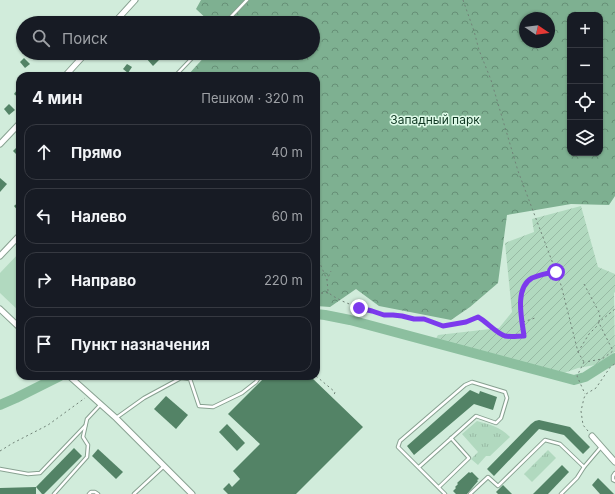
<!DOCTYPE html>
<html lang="ru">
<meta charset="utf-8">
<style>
:root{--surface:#171b24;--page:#242831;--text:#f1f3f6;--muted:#9ea1a6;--line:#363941}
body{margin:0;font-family:Inter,sans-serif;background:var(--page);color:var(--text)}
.controls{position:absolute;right:12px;top:12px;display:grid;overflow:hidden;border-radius:8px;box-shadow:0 1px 3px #0004}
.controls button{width:36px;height:36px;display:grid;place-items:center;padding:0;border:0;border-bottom:1px solid var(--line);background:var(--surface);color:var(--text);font:20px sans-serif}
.compass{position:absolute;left:519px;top:12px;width:36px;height:36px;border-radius:50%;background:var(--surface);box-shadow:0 1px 3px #0004;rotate:103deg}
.stop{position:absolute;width:12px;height:12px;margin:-9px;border:3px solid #7c3aed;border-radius:50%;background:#fff}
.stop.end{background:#7c3aed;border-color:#fff;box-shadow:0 1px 4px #0008}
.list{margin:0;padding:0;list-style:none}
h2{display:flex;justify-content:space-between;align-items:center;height:52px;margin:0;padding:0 16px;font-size:17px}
h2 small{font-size:13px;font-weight:400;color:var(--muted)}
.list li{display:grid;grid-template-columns:26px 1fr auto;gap:12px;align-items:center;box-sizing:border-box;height:56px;margin:0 8px 8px;padding:0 8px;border:1px solid var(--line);border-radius:12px}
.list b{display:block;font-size:15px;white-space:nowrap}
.list em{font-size:13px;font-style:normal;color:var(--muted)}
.icon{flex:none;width:22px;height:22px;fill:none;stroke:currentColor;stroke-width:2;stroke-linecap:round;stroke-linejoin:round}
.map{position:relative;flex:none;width:615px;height:494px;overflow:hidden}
.search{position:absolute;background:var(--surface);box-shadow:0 1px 3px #0004;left:16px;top:16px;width:304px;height:44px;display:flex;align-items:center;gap:10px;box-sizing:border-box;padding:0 14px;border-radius:22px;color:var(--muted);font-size:15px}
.panel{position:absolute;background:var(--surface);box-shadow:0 1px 3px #0004;left:16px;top:72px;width:304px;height:308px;border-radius:12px}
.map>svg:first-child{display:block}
.grass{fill:#b1d9bf}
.forest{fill:url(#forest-crowns);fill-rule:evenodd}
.park{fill:url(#park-tufts)}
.garden{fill:url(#garden-furrows)}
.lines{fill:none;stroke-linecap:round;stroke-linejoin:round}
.river{stroke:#8cbf9f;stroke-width:10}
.building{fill:#538366}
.lane-casing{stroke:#88a191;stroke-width:4.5}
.street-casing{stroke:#88a191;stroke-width:7}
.path{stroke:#718378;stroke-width:1;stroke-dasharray:2 3;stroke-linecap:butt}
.lane{stroke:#fff;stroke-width:2.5}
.street{stroke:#fff;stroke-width:5}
.route{stroke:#7c3aed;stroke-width:5}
.labels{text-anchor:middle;stroke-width:3;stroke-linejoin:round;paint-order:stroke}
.park-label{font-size:12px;fill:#0f3722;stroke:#defae8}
</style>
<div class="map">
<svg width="615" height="494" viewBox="0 0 615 494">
<defs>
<pattern id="forest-crowns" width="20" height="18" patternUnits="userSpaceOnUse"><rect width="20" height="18" fill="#7eb091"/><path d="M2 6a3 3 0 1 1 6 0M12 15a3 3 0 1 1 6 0" fill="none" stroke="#668f76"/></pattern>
<pattern id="park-tufts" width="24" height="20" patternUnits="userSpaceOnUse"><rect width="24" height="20" fill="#b1d9bf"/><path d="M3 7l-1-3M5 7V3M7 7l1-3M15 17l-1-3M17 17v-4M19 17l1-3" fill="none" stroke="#98baa4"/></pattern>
<pattern id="garden-furrows" width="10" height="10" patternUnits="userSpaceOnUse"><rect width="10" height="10" fill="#b1d9bf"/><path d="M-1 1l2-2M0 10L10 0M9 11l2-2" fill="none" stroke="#98baa4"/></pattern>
</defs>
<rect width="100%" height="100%" fill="#d1ecdb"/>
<path class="grass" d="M20,252V312L0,293V273Z"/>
<path class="forest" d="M201,0H615V196L609,205L571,204L507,215L498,283L470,307L451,320L379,306L356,289L330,307L316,306V76H187L208,53H313V23H211L196,9ZM570,15H600V153H570ZM525,18H549V42H525Z"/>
<g class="park">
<path d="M477,421C491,425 499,426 510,437L490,456H486L478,465L471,459L478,452L462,434Z"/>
<path d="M548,450L556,458L532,482L524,474Z"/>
</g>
<path class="garden" d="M581,206L598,267L615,274V292L614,293L615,352L595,365L578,368L561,374L435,340L438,335L499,328L512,312L505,243L534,232L532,219Z"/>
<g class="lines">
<g class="river">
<path d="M316,314L325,315L350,320L574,380L585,377L615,358"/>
<path d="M0,405L16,398L60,376"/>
</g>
</g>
<g class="building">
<path d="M59,53H74L66,60Z"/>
<path d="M151,53L159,60L153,66L146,58Z"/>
<path d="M24,58L30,64L25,68L20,62Z"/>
<path d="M127,64L132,67L128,73L123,69Z"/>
<path d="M20,86V99L14,94Z"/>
<path d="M9,104L15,110L9,115L4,109Z"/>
<path d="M20,144V158L13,151Z"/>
<path d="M0,178L7,184L0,192Z"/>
<path d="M20,201V213L14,206Z"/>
<path d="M266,376H310L363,427L296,494H228L223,489L229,483L232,487L240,479L233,471L260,444L228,414Z"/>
<path d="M470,390L479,394L480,391L497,397L493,410L474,404L414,455L407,446Z"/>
<path d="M166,396L188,415L176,429L154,409Z"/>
<path d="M539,420L570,427L590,447L583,454L564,435L539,429L494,476L487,469L531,424L535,421Z"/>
<path d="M227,424L245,443L237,451L219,432Z"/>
<path d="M74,448L82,456L44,494H42L36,487Z"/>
<path d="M98,449L123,472L116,479L92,456Z"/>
<path d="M562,465L569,472L548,494H533Z"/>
<path d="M469,472L470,473L472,472L479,479L477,480L478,481L467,494H456L453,491L456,488L455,487L458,484L457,483Z"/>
<path d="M598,478L614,494H600L592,485Z"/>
<path d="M503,485L512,494H498L496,492Z"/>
<path d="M36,487V494H0V488Z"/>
</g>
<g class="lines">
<defs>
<g id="lane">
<path d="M225,23L247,0"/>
<path d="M175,76L197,53"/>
<path d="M116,418L144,398L181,378L190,379L199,406L213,407L242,393L256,382L260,376"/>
<path d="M419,467L476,416L496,423L501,418L507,398L505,392L472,382L465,385L400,441L398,447L445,494"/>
<path d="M0,469L28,474L40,473L85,426"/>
<path d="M615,473L613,476V480L615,481"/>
<path d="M439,487L469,458L451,438"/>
<path d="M54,494L87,457L88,445L83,437L87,419L101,404"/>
<path d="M89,494L91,492H95L98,494"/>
<path d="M134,494L163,467"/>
<path d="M470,494L488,477L498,486L545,440L560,444L584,467L601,447"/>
<path d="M561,494L577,478L584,467"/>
</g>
<g id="street">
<path d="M114,23L135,0"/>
<path d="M65,76L86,53"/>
<path d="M0,144L20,123"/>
<path d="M0,256L20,235"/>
<path d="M0,309L20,328"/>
<path d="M69,376L116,418L192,494"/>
<path d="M592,436L615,462"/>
</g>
</defs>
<use href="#lane" class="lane-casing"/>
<use href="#street" class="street-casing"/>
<g class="path">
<path d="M463,0L474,31L479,50L491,80L518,171L561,285L578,352L584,362"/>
<path d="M316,221L319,233L318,247L319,261L327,280"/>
<path d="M584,284L600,314L599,322L600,325L613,351L602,359L585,362"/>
<path d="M328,291L327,280L331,271"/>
<path d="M316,293H325L329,292L331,295L342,301L359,308L372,311L384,315H393L402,316L414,319H424L443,326L466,321L477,317C487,322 495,333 505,336C511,337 518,336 524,336C522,320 515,290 531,279C537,274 548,274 555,272"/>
<path d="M523,322L535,318"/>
<path d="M578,352L589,334L597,326L599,322L615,309"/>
<path d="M584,362L577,376L585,394"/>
<path d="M316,376L335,392L334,395"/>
<path d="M588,431L583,425L581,411L584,398L586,394L596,388L611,366L615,364"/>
<path d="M0,451L13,443L48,425L85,398"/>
</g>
<use href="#lane" class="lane"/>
<use href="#street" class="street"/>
</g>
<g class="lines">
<path class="route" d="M359,308L372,311L384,315H393L402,316L414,319H424L443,326L466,322L478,317C487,322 496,333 505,336C511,337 518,336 524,336C522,320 514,288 532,278C539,275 548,273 556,272"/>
</g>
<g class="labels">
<g class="park-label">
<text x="435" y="124">Западный парк</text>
</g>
</g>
</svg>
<div class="controls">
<button>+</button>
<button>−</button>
<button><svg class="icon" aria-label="locate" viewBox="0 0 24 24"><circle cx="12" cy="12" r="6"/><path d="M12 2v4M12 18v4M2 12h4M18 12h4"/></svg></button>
<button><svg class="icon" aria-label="layers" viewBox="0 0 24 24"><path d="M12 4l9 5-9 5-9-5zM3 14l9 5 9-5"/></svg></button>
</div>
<svg class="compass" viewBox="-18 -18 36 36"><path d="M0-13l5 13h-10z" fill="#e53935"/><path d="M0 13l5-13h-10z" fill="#9ea1a6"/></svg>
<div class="stop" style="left:556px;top:272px"></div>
<div class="stop end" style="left:359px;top:308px"></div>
<div class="search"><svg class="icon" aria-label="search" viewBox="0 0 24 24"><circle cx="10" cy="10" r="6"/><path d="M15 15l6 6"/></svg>Поиск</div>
<section class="panel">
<h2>4 мин<small>Пешком · 320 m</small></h2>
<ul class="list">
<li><svg class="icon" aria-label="ahead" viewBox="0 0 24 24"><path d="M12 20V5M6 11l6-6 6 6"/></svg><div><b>Прямо</b></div><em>40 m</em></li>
<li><svg class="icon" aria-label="left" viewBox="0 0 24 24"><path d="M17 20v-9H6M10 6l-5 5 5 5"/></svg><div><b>Налево</b></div><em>60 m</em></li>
<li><svg class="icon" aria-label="right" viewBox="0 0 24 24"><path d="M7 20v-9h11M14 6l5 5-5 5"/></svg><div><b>Направо</b></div><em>220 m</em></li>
<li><svg class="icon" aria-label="arrive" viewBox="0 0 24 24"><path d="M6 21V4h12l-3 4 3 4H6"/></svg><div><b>Пункт назначения</b></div></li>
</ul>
</section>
</div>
